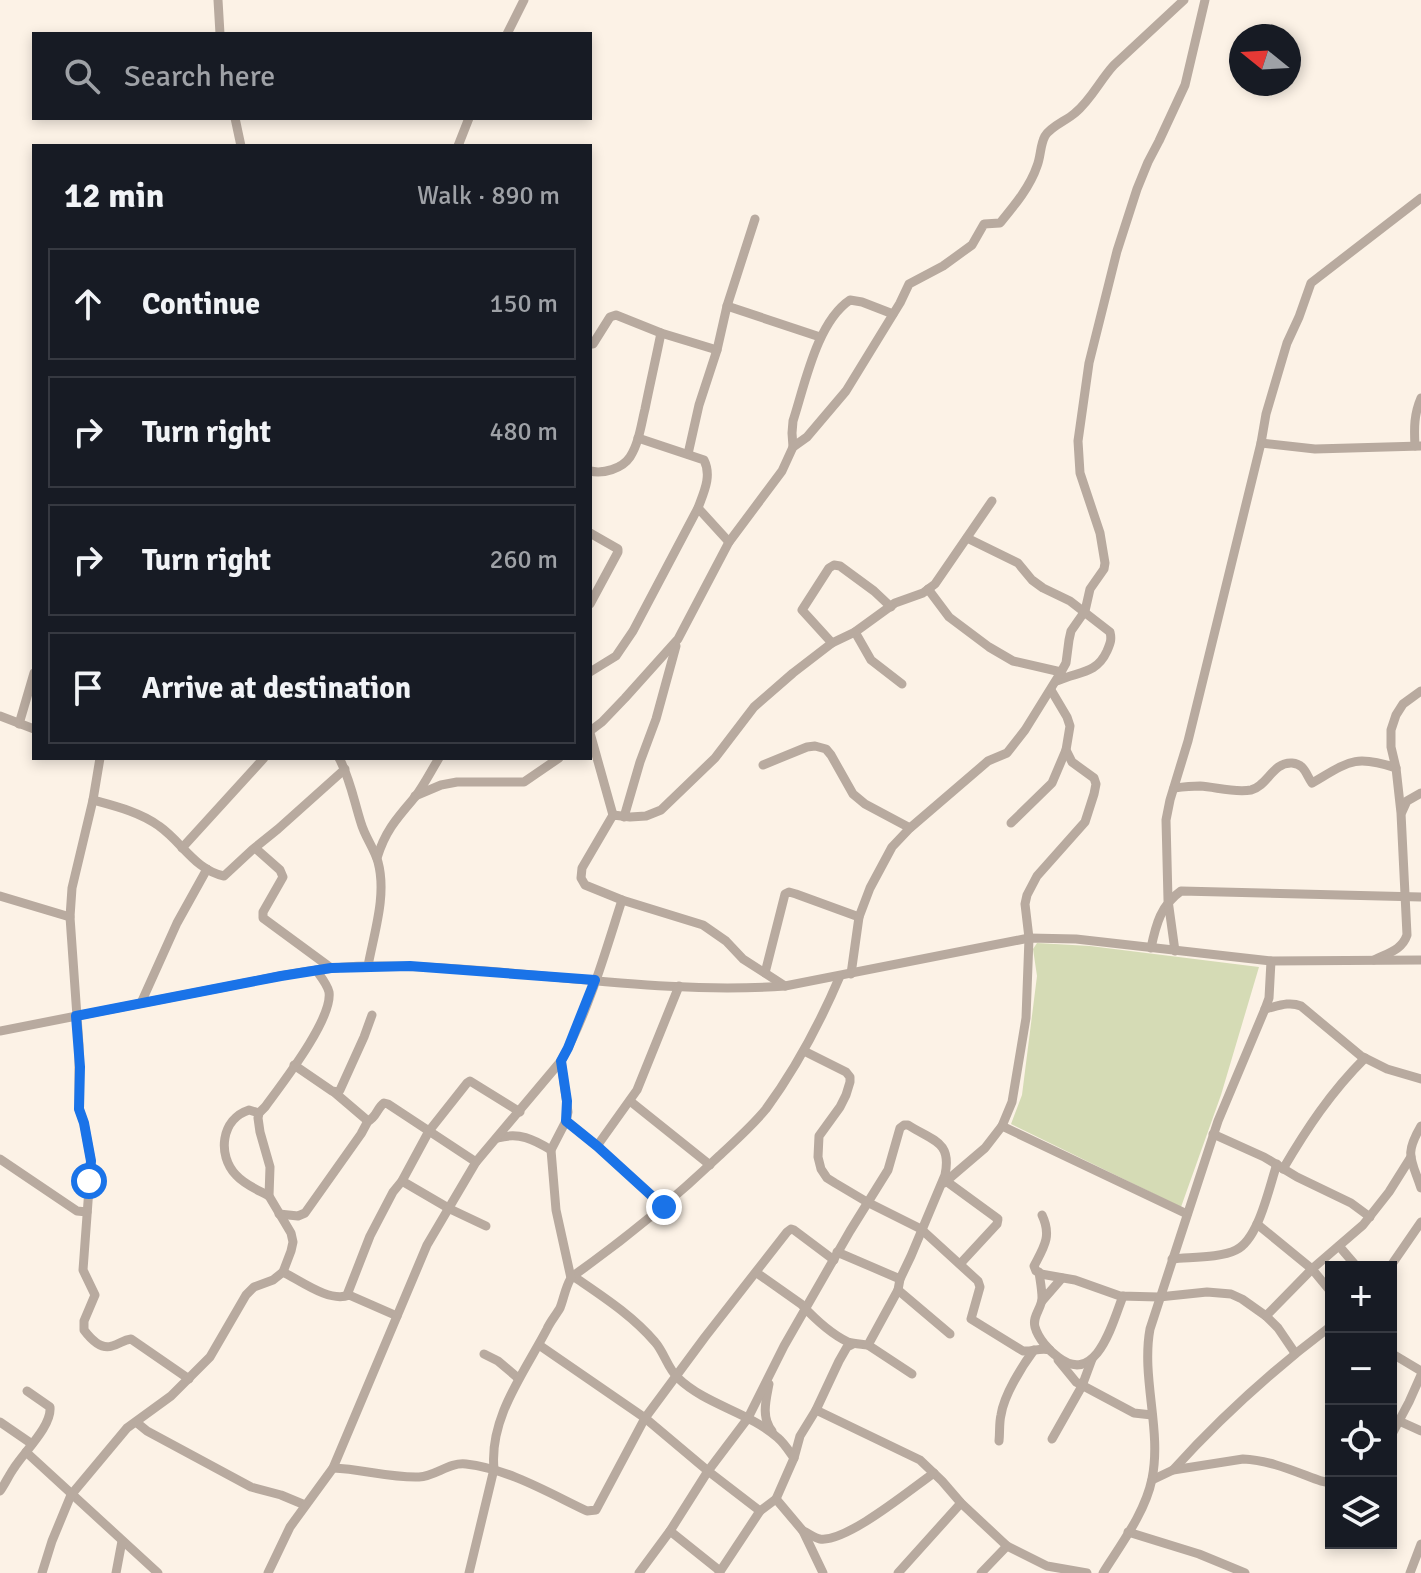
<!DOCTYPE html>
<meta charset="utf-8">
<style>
:root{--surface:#171b24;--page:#20242c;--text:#f1f3f6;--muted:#9ea1a6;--line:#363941}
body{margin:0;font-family:Signika,sans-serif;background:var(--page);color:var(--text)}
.controls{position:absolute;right:24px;bottom:24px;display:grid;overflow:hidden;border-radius:0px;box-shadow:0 4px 12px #0003}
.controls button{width:72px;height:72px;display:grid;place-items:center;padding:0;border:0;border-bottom:2px solid var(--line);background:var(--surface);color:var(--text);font:40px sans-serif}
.compass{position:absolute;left:1229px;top:24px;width:72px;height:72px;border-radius:50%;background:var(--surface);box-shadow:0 4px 12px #0003;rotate:288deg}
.stop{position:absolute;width:24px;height:24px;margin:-18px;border:6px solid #1a73e8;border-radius:50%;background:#fff}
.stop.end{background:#1a73e8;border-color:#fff;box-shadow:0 2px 8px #0008}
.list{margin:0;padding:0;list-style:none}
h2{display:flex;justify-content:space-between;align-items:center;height:104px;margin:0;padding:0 32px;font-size:34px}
h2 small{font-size:26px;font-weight:400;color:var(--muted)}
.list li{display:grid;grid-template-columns:52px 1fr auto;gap:24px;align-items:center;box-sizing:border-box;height:112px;margin:0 16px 16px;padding:0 16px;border:2px solid var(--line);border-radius:0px}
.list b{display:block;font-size:30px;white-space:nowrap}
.list em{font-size:26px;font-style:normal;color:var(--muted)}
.icon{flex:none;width:44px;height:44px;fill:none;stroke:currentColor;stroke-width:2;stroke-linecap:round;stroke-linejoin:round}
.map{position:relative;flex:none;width:1421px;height:1573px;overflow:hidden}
.search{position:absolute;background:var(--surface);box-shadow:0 4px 12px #0003;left:32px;top:32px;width:560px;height:88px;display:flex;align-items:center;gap:20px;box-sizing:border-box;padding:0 28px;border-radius:0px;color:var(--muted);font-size:30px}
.panel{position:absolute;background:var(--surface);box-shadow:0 4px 12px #0003;left:32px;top:144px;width:560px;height:616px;border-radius:0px}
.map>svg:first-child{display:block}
.green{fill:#d5dbb5}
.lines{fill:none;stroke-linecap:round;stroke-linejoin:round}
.minor{stroke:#b8aa9f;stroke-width:9}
.route{stroke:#1a73e8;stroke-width:10}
</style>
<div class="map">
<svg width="1421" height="1573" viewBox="0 0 1421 1573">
<rect width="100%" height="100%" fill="#fcf2e6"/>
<path class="green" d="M1037,943L1090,946L1259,967L1221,1095L1181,1207L1011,1124L1022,1095L1037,976L1033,949Z"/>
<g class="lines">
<g class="minor">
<path d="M218,0L220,34"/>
<path d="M507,34L524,0"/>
<path d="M235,118L241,146"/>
<path d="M458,146L469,118"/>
<path d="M727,306L820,337"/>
<path d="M590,344H593L610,317L616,315L661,333L717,350"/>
<path d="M1261,443L1315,449L1421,446"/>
<path d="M1415,446C1414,428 1414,414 1421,398"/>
<path d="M793,447L792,433L793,421C805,384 817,322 850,300L862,302L893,314"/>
<path d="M688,454L699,405L717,350L727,306L755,219"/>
<path d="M590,471C603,474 622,469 630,457C639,443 641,425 645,409C650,384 656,358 661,333"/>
<path d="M698,508L729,542"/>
<path d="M590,533L618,549V552L590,604"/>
<path d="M967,538L1018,563L1032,580L1043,588L1070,601L1110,632C1112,640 1110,644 1107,651C1096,675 1078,671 1057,681"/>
<path d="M928,589L949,617L989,647L1013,661L1061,672"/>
<path d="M855,632L871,660L902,684"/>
<path d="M832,643L802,610L829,568L834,565L840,566L874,591L891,607"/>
<path d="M590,672L616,656L633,631L698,508C704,492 712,476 704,460L638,438"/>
<path d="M0,716L34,729"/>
<path d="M19,724L34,673"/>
<path d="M590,731L602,722L625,698L678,639L729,542L782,471L793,447L807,437L846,391L900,303L909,284L943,266L972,245L984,224L1000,223C1014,206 1030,187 1037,166C1041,156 1040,145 1045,136C1051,126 1066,121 1075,113C1091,100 1100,80 1114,65L1184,0"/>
<path d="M590,733L613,815"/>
<path d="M100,758L93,800L72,888L70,917L79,1045V1109L84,1123L91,1161L83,1270L95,1295L84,1321V1330C90,1338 101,1350 112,1346C120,1344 123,1340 131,1339L189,1379"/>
<path d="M339,758C350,778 354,801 361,823C365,837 374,848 378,862C387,895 374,933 368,966"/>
<path d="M763,765L807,747L815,746L826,749L831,755L853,794L865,804L910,828"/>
<path d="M1174,788C1182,787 1191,786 1200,786C1216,787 1234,793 1251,790C1268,786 1272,762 1292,763C1305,764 1306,775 1312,783C1348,762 1354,754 1396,768"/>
<path d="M415,796L441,785L457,782H524L559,758"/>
<path d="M93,800C115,806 140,812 159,826C182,842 195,870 224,876L252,850L278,829L345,769"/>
<path d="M1402,812L1407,801L1421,793"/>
<path d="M624,817L640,762L656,719L676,646"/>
<path d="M1011,823L1052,783L1066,750"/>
<path d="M182,848L264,758"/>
<path d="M255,848L280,870L283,877L263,912V918L331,968"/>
<path d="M377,858C385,831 397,818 415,797C424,785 431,771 439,758"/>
<path d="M0,896L70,917"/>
<path d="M622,900L703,925L726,941L743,959L785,986"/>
<path d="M1151,948C1156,924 1161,905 1181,891L1421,897"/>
<path d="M1175,951L1168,900L1166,820L1170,800L1188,741L1261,443L1266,414L1287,343L1299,317L1311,283L1421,198"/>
<path d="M1374,960C1388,953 1402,950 1407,935L1401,813L1396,768L1391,747V730L1396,715L1403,704L1421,691"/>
<path d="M765,973L785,894L789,892L796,894L859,917"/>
<path d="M851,974L859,917L870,888L892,847L910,828L988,761L1007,753L1025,730L1061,672L1066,663L1069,640L1071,631L1085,611L1090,589L1104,569L1105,563L1100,533L1080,473L1078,441L1089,363L1117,251L1137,189L1148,162L1159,141L1185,85L1205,0"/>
<path d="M141,1003L177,923L207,869"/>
<path d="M1265,1009C1278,1006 1289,1001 1301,1006L1361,1056L1387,1069L1421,1079"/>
<path d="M0,1031C70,1017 140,1004 209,990C263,980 317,966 372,966C510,965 647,996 785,986L1029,938L1076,939L1271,961L1421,960"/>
<path d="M804,1051L846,1072L850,1077V1082L846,1095L840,1107L819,1136L818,1157L821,1169L827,1178L835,1183L867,1202L921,1229L978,1281L980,1287L971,1319L1023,1351C1032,1352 1041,1347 1050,1350"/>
<path d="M294,1065L332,1091L338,1092L340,1090L364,1037L372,1015"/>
<path d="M334,1092L368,1121C376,1118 377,1108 384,1103L388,1104L476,1162"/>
<path d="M630,1101L710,1165"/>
<path d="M259,1113L249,1110C221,1119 217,1155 236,1175C245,1185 258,1190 269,1196"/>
<path d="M566,1121L597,1146L664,1207"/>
<path d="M1002,1126L1187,1214"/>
<path d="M1421,1126C1404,1155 1411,1158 1421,1188"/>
<path d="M1213,1134L1264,1157L1297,1177L1351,1203L1370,1217"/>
<path d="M498,1138C519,1132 533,1139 551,1150"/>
<path d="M597,1146L637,1090L679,986"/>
<path d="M0,1159L77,1211L87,1212"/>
<path d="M1283,1169C1307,1128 1331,1092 1365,1058"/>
<path d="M402,1181L450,1209L486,1226"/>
<path d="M946,1181L998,1219L997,1224L960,1264"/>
<path d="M944,1183L985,1148L1002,1126L1012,1102L1026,1018L1029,938L1025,904L1027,895L1037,876L1085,822L1094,794L1096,784L1094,778L1072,762L1066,750L1070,726L1067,717L1051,690"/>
<path d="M279,1214L298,1216L305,1213L361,1134L368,1121"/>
<path d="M1042,1215C1052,1236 1044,1247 1034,1266L1036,1271L1041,1274L1075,1280L1120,1296L1159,1297L1207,1292L1231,1294L1242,1299L1266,1316"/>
<path d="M1257,1224L1312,1269L1331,1292"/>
<path d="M1339,1246L1357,1267"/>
<path d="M837,1252L900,1279"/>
<path d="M1172,1259C1191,1257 1220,1258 1236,1250C1259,1239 1269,1187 1277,1164"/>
<path d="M1390,1267L1421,1222"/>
<path d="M283,1272C301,1281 330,1303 349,1295L397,1316"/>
<path d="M1039,1272C1040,1280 1042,1289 1042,1298C1042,1308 1032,1316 1035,1327C1038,1338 1049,1351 1058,1357C1097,1387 1113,1321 1123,1296"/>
<path d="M573,1276C625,1239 673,1200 719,1156C735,1141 752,1126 766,1109C796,1068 820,1023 840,976"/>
<path d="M571,1278L573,1276C602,1296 632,1315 655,1342C664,1352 668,1369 678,1378C706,1405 749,1412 778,1438C784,1443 789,1451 794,1458"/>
<path d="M898,1290L950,1334"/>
<path d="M347,1295L370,1236L393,1192L402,1181L429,1131L467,1083L470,1081L520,1112"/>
<path d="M1042,1301L1062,1278"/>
<path d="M539,1345L645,1418L708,1471L760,1511"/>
<path d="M868,1345L912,1374"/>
<path d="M1295,1353L1278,1328L1266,1316L1312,1269L1363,1225L1389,1192L1411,1157"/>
<path d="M1391,1353L1421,1371"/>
<path d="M484,1354L498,1361L518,1378"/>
<path d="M1058,1360L1076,1382L1134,1413L1152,1415"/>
<path d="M769,1384C766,1400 761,1417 772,1431"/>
<path d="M816,1410L920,1460L942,1481L961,1503L1007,1546L1047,1566L1087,1573"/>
<path d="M1399,1421L1421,1431"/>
<path d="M0,1422L32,1444"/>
<path d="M136,1422L147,1431L251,1487L281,1495L305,1505"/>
<path d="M1391,1436L1409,1402L1421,1375"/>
<path d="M1052,1439L1082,1386L1092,1359"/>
<path d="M999,1441C1000,1432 999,1423 1001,1415C1004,1395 1022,1366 1034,1350"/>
<path d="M26,1452L158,1573"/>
<path d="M333,1468C362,1469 390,1478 419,1477C436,1476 449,1462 466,1464C509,1469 549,1493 587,1511L596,1510L645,1418L705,1337L787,1232L791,1229L794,1230L834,1260"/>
<path d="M1173,1470C1221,1417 1274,1369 1331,1326"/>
<path d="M1152,1480L1173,1470L1243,1459C1270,1460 1296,1472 1321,1481L1326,1482L1331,1478"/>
<path d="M0,1491C5,1484 9,1475 14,1468C24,1452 52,1426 50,1407L27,1391"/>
<path d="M776,1499L803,1531L823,1573"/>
<path d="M670,1531L720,1571"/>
<path d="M803,1531C808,1533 815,1538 820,1539C846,1543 911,1489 934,1473"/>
<path d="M1128,1532L1199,1554L1245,1573"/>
<path d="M42,1573L52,1541L71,1495L127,1428L171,1396L210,1357L246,1295L254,1287L273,1280L283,1272L291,1251L293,1242L291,1233L269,1196L270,1167L260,1132L258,1118L259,1113L265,1107C281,1085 333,1019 329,992C327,984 321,977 316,970"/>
<path d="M116,1573L122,1541"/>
<path d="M268,1573L290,1527L333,1468L427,1245L476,1162L561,1061C588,1013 605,953 622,900L585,885L581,878L582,868L613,815L630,817L646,816L661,810L715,758L754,707L793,673L832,643L855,632L895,603L923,593L935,584L992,501"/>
<path d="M469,1573L494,1469C489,1418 524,1373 547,1329C550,1322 556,1315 560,1308C564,1298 565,1288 571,1278L556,1210L551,1150L566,1121L568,1112L561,1061"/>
<path d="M639,1573L670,1531L708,1471L748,1418L784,1346L850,1231L888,1170L900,1128L904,1125H908C933,1141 952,1141 945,1175L911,1256L900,1279L898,1290L868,1345C861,1344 854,1344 848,1342C831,1334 814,1318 801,1304L757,1273"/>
<path d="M719,1573L760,1511L776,1499L794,1458L800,1436L816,1410L839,1361L847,1347L853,1344"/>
<path d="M898,1573L961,1503"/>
<path d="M981,1573L1007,1546"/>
<path d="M1103,1573C1121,1544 1145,1513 1152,1479C1162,1430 1141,1378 1150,1329L1218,1121L1265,1009L1269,998L1271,961"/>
<path d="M1410,1573L1421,1544"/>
</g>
</g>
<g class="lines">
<path class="route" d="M89,1181L91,1161L84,1123L79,1109L80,1067L76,1016L281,976L331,968L410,966L595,980L568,1048L561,1061L567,1101L566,1121L597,1146L664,1207"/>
</g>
</svg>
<div class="controls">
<button>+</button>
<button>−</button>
<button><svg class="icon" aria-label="locate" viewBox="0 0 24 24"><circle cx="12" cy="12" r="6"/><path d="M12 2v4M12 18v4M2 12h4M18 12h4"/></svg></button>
<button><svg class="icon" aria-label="layers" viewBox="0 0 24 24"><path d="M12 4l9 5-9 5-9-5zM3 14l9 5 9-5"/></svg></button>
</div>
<svg class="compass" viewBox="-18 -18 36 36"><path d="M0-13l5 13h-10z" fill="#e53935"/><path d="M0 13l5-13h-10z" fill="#9ea1a6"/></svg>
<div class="stop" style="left:89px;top:1181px"></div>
<div class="stop end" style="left:664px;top:1207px"></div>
<div class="search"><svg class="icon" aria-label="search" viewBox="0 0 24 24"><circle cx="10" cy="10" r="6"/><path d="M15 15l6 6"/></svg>Search here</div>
<section class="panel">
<h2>12 min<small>Walk · 890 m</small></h2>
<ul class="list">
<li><svg class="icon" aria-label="ahead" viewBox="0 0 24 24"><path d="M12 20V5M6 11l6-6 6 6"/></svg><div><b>Continue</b></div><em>150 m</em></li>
<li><svg class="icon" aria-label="right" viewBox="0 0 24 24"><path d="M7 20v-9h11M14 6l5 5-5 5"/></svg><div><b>Turn right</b></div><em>480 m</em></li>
<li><svg class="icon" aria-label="right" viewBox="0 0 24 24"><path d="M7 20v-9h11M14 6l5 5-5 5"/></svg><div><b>Turn right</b></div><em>260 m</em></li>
<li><svg class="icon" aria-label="arrive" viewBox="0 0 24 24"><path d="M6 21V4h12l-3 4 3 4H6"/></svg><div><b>Arrive at destination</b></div></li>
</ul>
</section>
</div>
